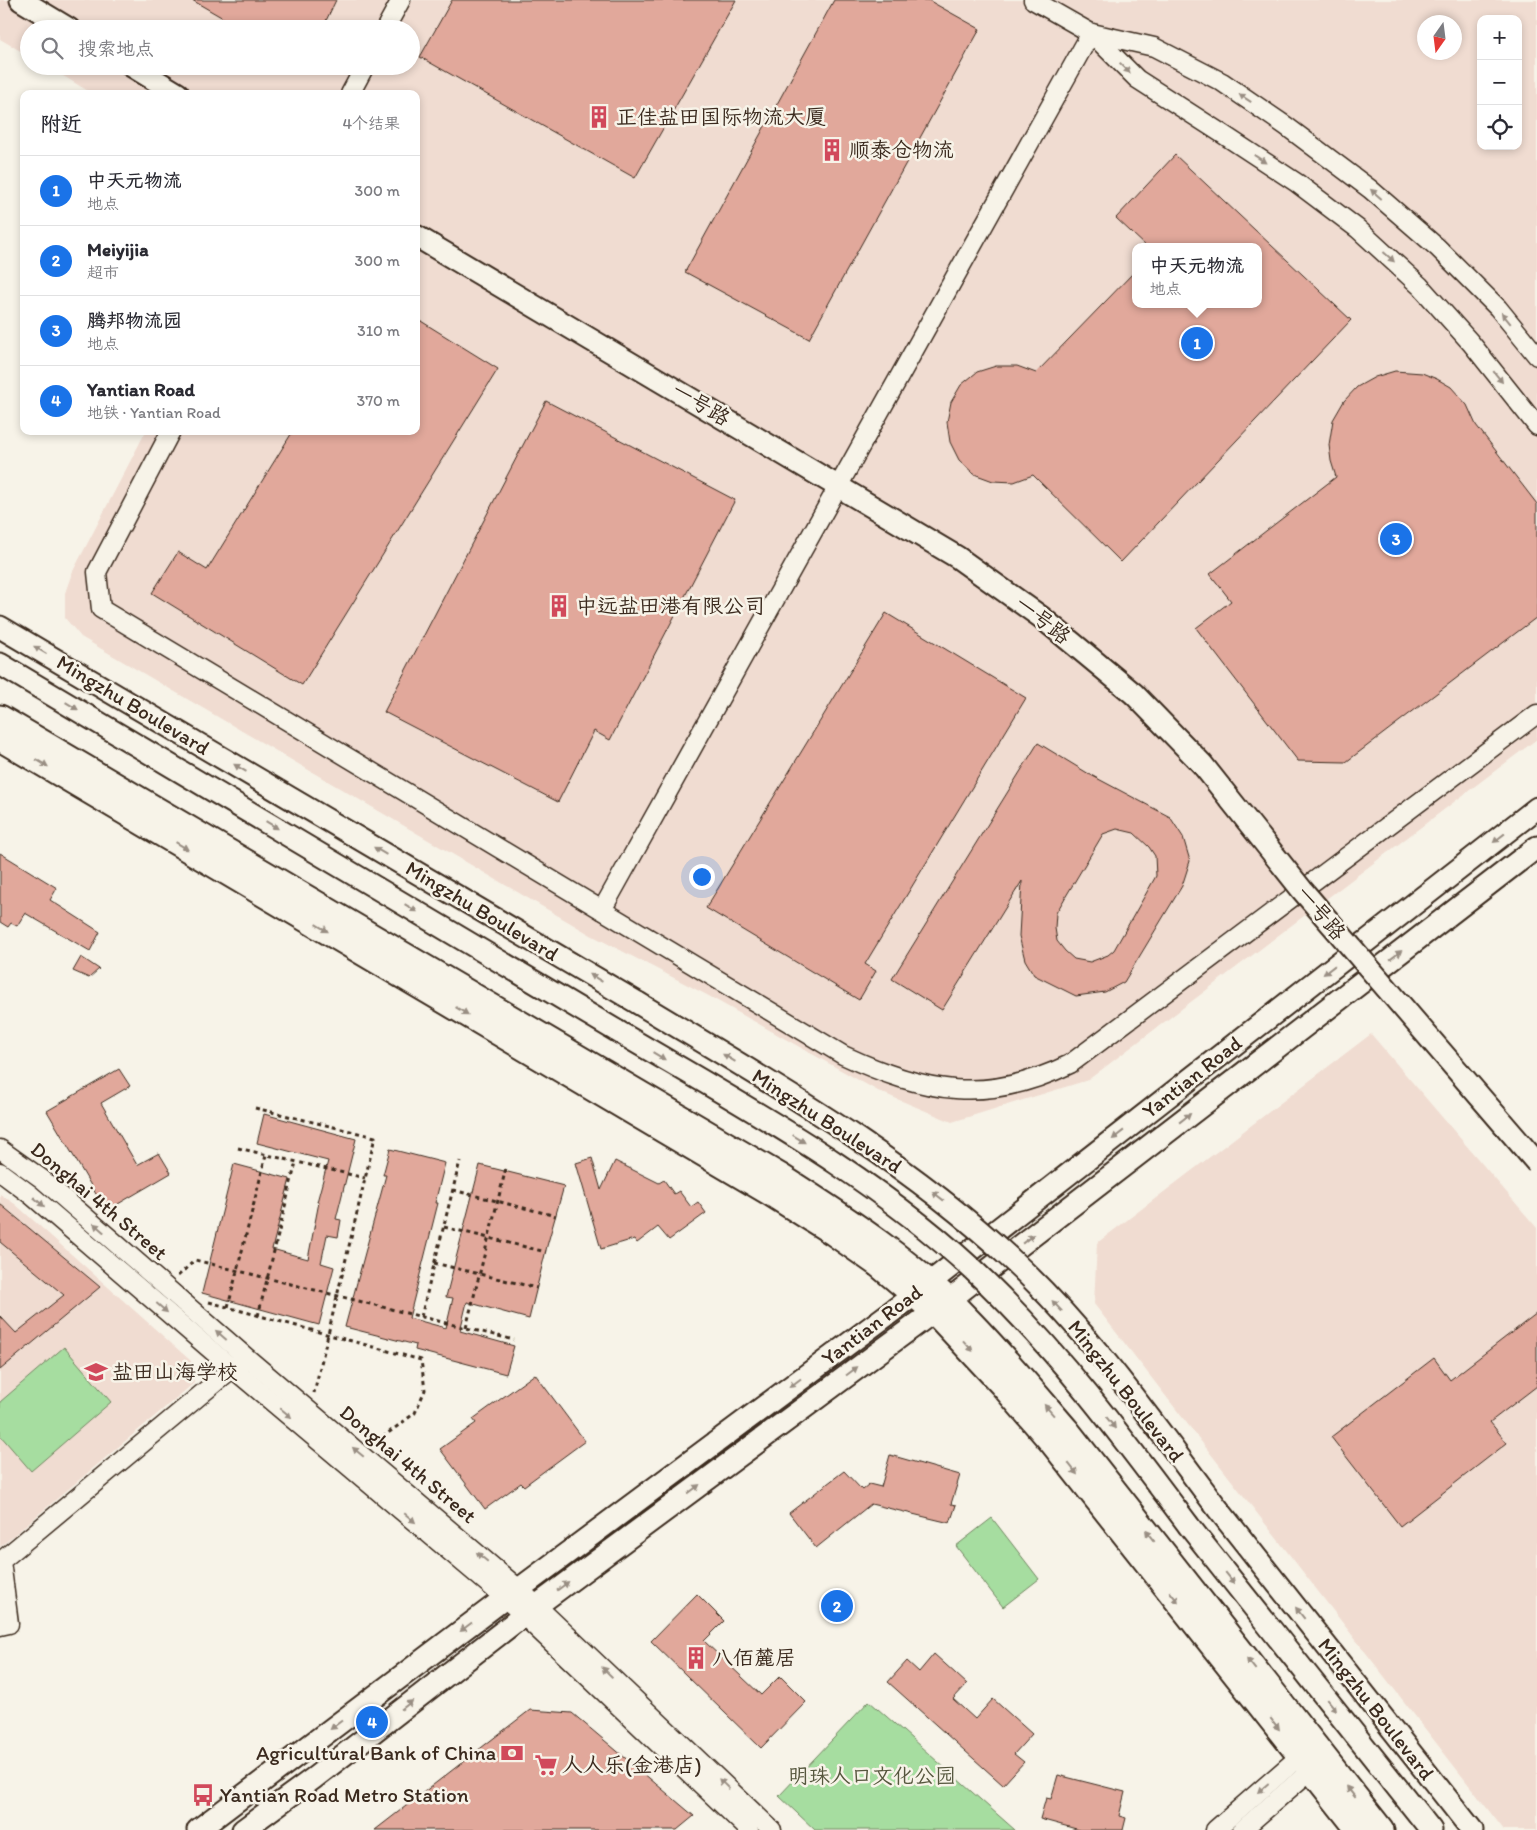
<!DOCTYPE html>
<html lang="zh">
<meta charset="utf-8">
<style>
:root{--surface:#fff;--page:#f2f2f3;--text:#2b2b33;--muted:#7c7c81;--line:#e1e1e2;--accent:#1a73e8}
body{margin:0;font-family:Itim,"LXGW WenKai TC",sans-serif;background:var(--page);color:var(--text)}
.controls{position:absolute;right:15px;top:15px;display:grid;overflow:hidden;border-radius:10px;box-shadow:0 2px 8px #0003}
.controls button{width:45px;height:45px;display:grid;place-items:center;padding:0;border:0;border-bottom:1px solid var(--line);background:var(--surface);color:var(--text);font:25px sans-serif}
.compass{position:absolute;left:1417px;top:15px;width:45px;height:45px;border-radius:50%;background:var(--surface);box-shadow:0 2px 8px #0003;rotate:194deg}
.you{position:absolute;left:701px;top:876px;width:18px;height:18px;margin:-12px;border:4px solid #fff;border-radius:50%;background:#1a73e8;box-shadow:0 0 0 8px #1a73e833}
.badge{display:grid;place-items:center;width:32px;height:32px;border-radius:50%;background:var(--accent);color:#fff;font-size:16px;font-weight:700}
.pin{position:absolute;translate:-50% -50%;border:2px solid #fff;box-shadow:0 1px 5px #0006}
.popup{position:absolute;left:1132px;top:243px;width:130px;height:65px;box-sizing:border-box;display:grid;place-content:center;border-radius:10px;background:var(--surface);filter:drop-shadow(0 1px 4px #0005);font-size:16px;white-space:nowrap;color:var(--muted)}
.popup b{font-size:19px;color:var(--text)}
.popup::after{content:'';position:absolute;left:50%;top:100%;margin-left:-10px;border:10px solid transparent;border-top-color:var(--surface)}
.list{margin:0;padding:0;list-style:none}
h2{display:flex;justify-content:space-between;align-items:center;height:65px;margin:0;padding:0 20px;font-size:21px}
h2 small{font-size:16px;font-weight:400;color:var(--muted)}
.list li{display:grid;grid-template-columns:32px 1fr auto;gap:15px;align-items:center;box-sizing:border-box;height:70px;padding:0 20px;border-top:1px solid var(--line)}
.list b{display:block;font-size:19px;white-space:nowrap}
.list p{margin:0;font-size:16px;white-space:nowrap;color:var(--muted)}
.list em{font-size:16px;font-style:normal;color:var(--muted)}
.icon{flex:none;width:28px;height:28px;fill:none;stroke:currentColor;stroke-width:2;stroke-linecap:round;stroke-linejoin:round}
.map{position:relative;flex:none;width:1537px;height:1830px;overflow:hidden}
.search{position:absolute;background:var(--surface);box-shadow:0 2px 8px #0003;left:20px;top:20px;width:400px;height:55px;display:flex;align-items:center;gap:12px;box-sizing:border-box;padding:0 18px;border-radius:28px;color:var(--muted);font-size:19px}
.panel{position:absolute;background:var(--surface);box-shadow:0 2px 8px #0003;left:20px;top:90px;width:400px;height:345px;border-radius:10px}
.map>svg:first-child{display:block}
.built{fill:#f0dcd1;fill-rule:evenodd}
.green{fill:#a6dda0;stroke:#70845f}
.building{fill:#e1a89b;stroke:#3b2a1e;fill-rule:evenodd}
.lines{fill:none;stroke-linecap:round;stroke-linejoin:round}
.minor-casing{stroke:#3b2a1e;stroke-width:21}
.tertiary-casing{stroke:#3b2a1e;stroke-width:25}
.secondary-casing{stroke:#3b2a1e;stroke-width:29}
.path{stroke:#3b2a1e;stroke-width:3;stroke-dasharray:4 4;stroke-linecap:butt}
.minor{stroke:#f7f3e8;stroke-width:18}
.tertiary{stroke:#f7f3e8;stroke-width:21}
.secondary{stroke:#f7f3e8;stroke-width:25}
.tertiary-bridge-casing{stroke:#3b2a1e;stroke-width:25;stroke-linecap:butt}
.tertiary-bridge{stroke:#f7f3e8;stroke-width:21}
.oneway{fill:#998e83}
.labels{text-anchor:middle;stroke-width:5;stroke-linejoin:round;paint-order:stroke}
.poi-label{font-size:21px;fill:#3b2a1e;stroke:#f7f3e8;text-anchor:start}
.street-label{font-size:21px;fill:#3b2a1e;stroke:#f7f3e8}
.park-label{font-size:21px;fill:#56573e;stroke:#f7f3e8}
</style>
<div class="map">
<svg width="1537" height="1830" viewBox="0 0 1537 1830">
<rect width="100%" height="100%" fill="#f7f3e8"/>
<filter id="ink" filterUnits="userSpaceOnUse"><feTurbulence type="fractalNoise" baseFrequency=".02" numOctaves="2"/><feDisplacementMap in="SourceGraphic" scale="10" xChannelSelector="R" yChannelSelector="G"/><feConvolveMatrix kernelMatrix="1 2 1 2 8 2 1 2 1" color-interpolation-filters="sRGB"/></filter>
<g filter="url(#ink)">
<g class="built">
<path d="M0,0H1537V739L1088,1080L952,1122L878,1091L707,995L591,935L81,637L65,618V593L72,573L146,431H416V94H93L47,66H411V29H29V56L0,39ZM1481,19H1518V146H1481ZM1424,22H1454V52H1424ZM1136,247H1258V304H1136Z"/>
<path d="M1371,1034L1537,1228V1830H1504L1094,1304L1097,1243Z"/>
<path d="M0,1194L15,1204L191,1361L194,1383L0,1547Z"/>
</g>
<g class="green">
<path d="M64,1347L111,1402L31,1471L0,1435V1402Z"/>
<path d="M992,1518L1039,1579L1003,1607L956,1546Z"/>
<path d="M869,1701L1015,1830H815L779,1796Z"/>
</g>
<g class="building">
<path d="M192,0H336L322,29H242Z"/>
<path d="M452,0H736L635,178L420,57Z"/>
<path d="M834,0H928L980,29L809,339L685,272Z"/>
<path d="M1175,155L1351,320L1121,562L1033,475L1014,482L993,481L974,474L959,460L950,442L947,422L951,402L961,385L977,372L996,366H1017L1036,373L1136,270V304H1258V247H1147L1116,218Z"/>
<path d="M416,318L498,369L302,685L152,593L178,552L207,570L293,431H416Z"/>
<path d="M1395,371L1422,373L1437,379L1451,387L1467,405L1476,425L1537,504V617L1346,762L1298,761L1196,628L1231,601L1210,574L1336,477L1331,461L1329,445L1333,420L1344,401L1357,387L1375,377Z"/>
<path d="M546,401L735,500L610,740L594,731L558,802L384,712Z"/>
<path d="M886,613L1026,698L865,964L876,971L859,1000L706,908Z"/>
<path d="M1038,743L1089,774L1170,817L1183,837L1190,861L1182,886L1124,982L1105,992L1076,996L1034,975L1025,960L1019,936L1022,881L942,1010L892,979ZM1117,829L1134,833L1149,847L1155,856L1156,876L1114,950L1108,955L1090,962L1074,959L1065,951L1057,941L1055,928L1056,913L1103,834Z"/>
<path d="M0,853L57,888L50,900L100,932L90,951L25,913L17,926L11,923L8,927L0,922Z"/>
<path d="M81,957L99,969L89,978L73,971Z"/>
<path d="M119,1069L130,1086L101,1103L137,1165L159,1153L171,1173L106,1211L47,1111Z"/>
<path d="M264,1114L356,1139L336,1219L341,1220L338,1237L327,1235L321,1263L334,1267L319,1325L202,1293L234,1164L290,1179L272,1249L308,1259L319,1202H317L328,1161L257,1143Z"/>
<path d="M390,1149L445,1163L435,1203H438L409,1318L446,1328L453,1298L446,1297L480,1165L564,1186L547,1246L529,1319L467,1302L460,1331L514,1346L506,1374L415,1350L416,1345L345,1327L386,1175H383Z"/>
<path d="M592,1158L601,1190L615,1161L659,1183L664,1180L674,1194L679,1191L691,1207L698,1202L706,1213L669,1240L658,1227L637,1243L634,1239L601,1249L576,1163Z"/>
<path d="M0,1204L100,1287L0,1370V1316L16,1333L64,1295L0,1242Z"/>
<path d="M1537,1313V1386L1490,1422L1507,1443L1400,1526L1331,1437L1434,1358L1450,1380Z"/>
<path d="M535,1374L585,1441L524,1486L521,1483L485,1509L440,1449L476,1423L473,1419Z"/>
<path d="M890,1455L960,1475L951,1504L956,1505L950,1523L871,1504L816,1548L789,1513L844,1471L862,1490L869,1484L881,1487Z"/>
<path d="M697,1594L724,1621L704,1641L761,1695L780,1676L806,1702L761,1748L651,1641Z"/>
<path d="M934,1654L967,1684L953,1699L975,1719L993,1699L1032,1734L1014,1754L1024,1762L1003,1785L888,1682L907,1661L919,1672Z"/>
<path d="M530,1710L572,1713L694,1816L677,1830H375Z"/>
<path d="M1058,1775L1125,1792L1119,1816L1126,1818L1123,1830H1080L1040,1819L1046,1798L1051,1799Z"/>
</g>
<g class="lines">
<defs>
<g id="minor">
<path d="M1033,0L1091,33L1137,79L1221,133L1297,183L1358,229L1420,286L1471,343L1537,426"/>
<path d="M385,29L401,0"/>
<path d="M1092,33L1154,47L1222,82L1286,126L1370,189L1438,248L1498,308L1537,356"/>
<path d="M350,94L365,66"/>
<path d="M171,431L97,572L101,609L843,1055C925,1093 986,1105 1070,1064L1537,714"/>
<path d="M602,910L1091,33"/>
<path d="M0,1149L42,1179L246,1357L519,1589L772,1830"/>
<path d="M0,1172L31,1195L232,1368L505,1598L749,1830"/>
<path d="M0,1626L9,1624L1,1561L240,1362"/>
<path d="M1215,1830L1300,1756"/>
<path d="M1242,1830L1311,1770"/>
</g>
<g id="tertiary">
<path d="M21,0L69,29"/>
<path d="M132,66L178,94"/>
<path d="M416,236L957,557L1041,617L1134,694"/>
<path d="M0,627L638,1003"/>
<path d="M0,664L617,1031"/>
<path d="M1218,1509L1472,1830"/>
<path d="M1189,1526L1431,1830"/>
<path d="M198,1830L505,1598L519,1589L914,1295L1537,808"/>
<path d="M243,1830L314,1778L524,1615L948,1301L1537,847"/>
</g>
<g id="secondary">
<path d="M0,718L781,1177C847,1219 914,1263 968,1320C1003,1356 1035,1394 1067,1431L1381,1830"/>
<path d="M0,738L769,1192L834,1233L878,1264L934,1311L1002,1384L1052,1442L1359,1830"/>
</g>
</defs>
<use href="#minor" class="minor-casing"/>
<use href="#tertiary" class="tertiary-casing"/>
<use href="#secondary" class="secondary-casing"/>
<g class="path">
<path d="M255,1108L375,1137L314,1393"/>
<path d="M238,1148L365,1178"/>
<path d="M453,1190L556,1216"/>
<path d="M444,1227L546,1252"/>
<path d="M434,1263L537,1288"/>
<path d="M178,1276L195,1260L514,1340"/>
<path d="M209,1302L421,1360L425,1390L415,1413L372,1445"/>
<path d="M228,1307L266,1155"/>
<path d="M258,1316L296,1162"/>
<path d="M421,1317L460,1161"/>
<path d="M466,1328L506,1168"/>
</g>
<use href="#minor" class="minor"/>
<use href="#tertiary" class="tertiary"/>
<use href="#secondary" class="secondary"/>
<defs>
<g id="tertiary-bridge">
<path d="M1134,694L1202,764L1302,890L1537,1163"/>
<path d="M638,1003C767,1081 900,1155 1011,1259C1090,1332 1153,1423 1218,1509"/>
<path d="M617,1031C746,1107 881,1179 988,1284C1064,1358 1126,1442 1189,1526"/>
</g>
</defs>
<use href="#tertiary-bridge" class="tertiary-bridge-casing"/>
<use href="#tertiary-bridge" class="tertiary-bridge"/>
</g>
<defs><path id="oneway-solid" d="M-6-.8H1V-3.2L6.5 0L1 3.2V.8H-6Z" transform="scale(1.25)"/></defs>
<g class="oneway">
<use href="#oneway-solid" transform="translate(1125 68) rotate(45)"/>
<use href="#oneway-solid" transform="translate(1245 98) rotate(-146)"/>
<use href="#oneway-solid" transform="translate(1260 159) rotate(34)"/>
<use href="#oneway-solid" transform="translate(1376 194) rotate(-139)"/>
<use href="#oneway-solid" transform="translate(1389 257) rotate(42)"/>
<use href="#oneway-solid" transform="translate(1506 318) rotate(-129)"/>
<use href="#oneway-solid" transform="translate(1498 377) rotate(51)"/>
<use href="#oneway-solid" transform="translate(40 650) rotate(-149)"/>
<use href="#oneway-solid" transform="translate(72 706) rotate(31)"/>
<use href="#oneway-solid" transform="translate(42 763) rotate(31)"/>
<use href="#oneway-solid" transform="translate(240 768) rotate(-149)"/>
<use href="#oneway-solid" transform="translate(272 825) rotate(31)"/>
<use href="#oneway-solid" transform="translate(1499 838) rotate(142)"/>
<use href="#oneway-solid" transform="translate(182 846) rotate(31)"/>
<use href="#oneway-solid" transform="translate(380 851) rotate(-149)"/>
<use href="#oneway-solid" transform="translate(411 908) rotate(31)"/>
<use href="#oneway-solid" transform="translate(322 928) rotate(31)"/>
<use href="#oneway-solid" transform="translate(1396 955) rotate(-38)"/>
<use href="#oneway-solid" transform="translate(1329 970) rotate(142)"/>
<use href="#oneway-solid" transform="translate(596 978) rotate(-149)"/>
<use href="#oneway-solid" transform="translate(462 1011) rotate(31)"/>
<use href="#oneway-solid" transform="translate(659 1056) rotate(31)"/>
<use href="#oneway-solid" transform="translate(729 1058) rotate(-149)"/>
<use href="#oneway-solid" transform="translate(1185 1118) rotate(-38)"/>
<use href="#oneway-solid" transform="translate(1118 1135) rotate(142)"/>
<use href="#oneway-solid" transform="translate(799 1139) rotate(32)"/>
<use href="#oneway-solid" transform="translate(938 1196) rotate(-142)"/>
<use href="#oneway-solid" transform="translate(39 1202) rotate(41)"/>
<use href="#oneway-solid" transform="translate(99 1228) rotate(-139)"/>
<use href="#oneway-solid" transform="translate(1028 1239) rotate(-38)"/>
<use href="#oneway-solid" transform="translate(1057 1306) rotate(-133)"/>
<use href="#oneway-solid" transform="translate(162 1308) rotate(41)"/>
<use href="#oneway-solid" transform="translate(221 1335) rotate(-139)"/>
<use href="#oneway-solid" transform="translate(968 1346) rotate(48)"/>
<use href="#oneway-solid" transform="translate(852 1371) rotate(-37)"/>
<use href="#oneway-solid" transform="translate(795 1383) rotate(143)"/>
<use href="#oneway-solid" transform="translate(1049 1410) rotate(-131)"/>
<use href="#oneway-solid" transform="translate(286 1413) rotate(40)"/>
<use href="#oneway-solid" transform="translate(1111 1423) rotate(52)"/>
<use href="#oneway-solid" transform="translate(358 1452) rotate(-140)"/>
<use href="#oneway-solid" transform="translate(1073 1469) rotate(52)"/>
<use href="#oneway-solid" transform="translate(694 1489) rotate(-37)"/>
<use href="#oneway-solid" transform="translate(410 1518) rotate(40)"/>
<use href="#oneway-solid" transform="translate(1150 1536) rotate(-128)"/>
<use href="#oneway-solid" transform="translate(482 1557) rotate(-140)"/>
<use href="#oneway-solid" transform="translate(1230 1578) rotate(51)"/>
<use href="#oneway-solid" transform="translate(563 1586) rotate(-37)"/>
<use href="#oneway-solid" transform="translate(1174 1597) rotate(52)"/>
<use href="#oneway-solid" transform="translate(1300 1613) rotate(-128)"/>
<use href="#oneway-solid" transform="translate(466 1627) rotate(143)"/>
<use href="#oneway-solid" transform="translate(1251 1664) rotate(-128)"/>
<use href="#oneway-solid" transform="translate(607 1672) rotate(-136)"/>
<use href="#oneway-solid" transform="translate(407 1705) rotate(-38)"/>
<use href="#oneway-solid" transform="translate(1332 1705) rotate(51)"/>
<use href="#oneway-solid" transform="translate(1275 1724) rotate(52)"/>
<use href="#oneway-solid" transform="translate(336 1725) rotate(143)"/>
<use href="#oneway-solid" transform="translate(724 1784) rotate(-136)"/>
<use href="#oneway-solid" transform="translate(1263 1788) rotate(139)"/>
<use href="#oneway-solid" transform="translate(1351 1792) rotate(-128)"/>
</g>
</g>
<defs>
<symbol id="building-bare" viewBox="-9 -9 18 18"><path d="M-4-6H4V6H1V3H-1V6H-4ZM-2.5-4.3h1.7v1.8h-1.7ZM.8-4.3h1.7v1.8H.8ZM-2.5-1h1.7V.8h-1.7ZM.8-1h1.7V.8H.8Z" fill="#d1495b" stroke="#f7f3e8" stroke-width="2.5" paint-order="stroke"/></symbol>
<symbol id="school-bare" viewBox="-9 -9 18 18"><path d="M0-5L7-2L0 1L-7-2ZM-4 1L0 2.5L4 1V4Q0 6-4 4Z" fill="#d1495b" stroke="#f7f3e8" stroke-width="2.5" paint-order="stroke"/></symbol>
<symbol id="bank-bare" viewBox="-9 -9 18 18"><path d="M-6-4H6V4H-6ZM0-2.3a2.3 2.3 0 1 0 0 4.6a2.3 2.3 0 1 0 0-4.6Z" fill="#d1495b" stroke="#f7f3e8" stroke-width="2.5" paint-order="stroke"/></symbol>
<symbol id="supermarket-bare" viewBox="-9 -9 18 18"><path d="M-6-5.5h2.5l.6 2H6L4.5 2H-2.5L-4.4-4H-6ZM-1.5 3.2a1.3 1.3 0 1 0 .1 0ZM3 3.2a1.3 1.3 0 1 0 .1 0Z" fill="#d1495b" stroke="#f7f3e8" stroke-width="2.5" paint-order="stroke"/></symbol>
<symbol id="bus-bare" viewBox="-9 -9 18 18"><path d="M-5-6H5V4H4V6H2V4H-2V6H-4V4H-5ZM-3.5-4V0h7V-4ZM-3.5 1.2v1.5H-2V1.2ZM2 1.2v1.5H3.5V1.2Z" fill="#d1495b" stroke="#f7f3e8" stroke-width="2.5" paint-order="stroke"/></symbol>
</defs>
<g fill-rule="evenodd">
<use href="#building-bare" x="583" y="101" width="32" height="32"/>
<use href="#building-bare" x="816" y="134" width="32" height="32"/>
<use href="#building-bare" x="543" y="590" width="32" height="32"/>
<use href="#school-bare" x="80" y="1356" width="32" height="32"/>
<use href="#building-bare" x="680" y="1642" width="32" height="32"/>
<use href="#bank-bare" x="496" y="1737" width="32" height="32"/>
<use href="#supermarket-bare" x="530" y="1749" width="32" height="32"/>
<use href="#bus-bare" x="187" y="1779" width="32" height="32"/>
</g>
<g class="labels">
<g class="poi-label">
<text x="616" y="124">正佳盐田国际物流大厦</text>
<text x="849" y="157">顺泰仓物流</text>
<text x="576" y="613">中远盐田港有限公司</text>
<text x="112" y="1379">盐田山海学校</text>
<text x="712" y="1665">八佰麓居</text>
<text x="496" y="1760" text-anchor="end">Agricultural Bank of China</text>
<text x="562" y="1772">人人乐(金港店)</text>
<text x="220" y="1802">Yantian Road Metro Station</text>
</g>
<g class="street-label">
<text transform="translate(701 404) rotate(31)" y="7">一号路</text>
<text transform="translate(1043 620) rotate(38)" y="7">一号路</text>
<text transform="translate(133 705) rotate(31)" y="7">Mingzhu Boulevard</text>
<text transform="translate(482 911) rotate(31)" y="7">Mingzhu Boulevard</text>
<text transform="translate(1321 913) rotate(50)" y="7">一号路</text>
<text transform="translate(1192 1077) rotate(-38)" y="7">Yantian Road</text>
<text transform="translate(827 1121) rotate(33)" y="7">Mingzhu Boulevard</text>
<text transform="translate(99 1201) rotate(40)" y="7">Donghai 4th Street</text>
<text transform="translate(872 1325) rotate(-37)" y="7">Yantian Road</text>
<text transform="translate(1126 1391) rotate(52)" y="7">Mingzhu Boulevard</text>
<text transform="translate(408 1464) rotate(40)" y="7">Donghai 4th Street</text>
<text transform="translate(1376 1709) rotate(52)" y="7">Mingzhu Boulevard</text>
</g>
<g class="park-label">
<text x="872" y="1783">明珠人口文化公园</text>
</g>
</g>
</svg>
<div class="controls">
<button>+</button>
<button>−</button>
<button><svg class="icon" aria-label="locate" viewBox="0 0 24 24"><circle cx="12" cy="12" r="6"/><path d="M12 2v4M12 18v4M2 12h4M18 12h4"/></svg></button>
</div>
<svg class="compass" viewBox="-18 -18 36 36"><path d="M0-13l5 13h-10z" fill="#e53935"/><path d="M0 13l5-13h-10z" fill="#7c7c81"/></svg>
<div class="you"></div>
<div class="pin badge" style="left:1197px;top:343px">1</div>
<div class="popup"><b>中天元物流</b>地点</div>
<div class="pin badge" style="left:837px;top:1606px">2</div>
<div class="pin badge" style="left:1396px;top:539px">3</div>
<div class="pin badge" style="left:372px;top:1722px">4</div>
<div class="search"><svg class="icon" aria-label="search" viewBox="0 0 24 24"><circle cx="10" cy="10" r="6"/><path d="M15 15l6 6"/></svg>搜索地点</div>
<section class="panel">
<h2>附近<small>4个结果</small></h2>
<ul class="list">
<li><span class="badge">1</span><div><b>中天元物流</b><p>地点</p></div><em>300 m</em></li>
<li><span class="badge">2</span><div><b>Meiyijia</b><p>超市</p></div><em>300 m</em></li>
<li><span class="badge">3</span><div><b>腾邦物流园</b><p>地点</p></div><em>310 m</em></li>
<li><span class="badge">4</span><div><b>Yantian Road</b><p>地铁 · Yantian Road</p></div><em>370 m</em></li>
</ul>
</section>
</div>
